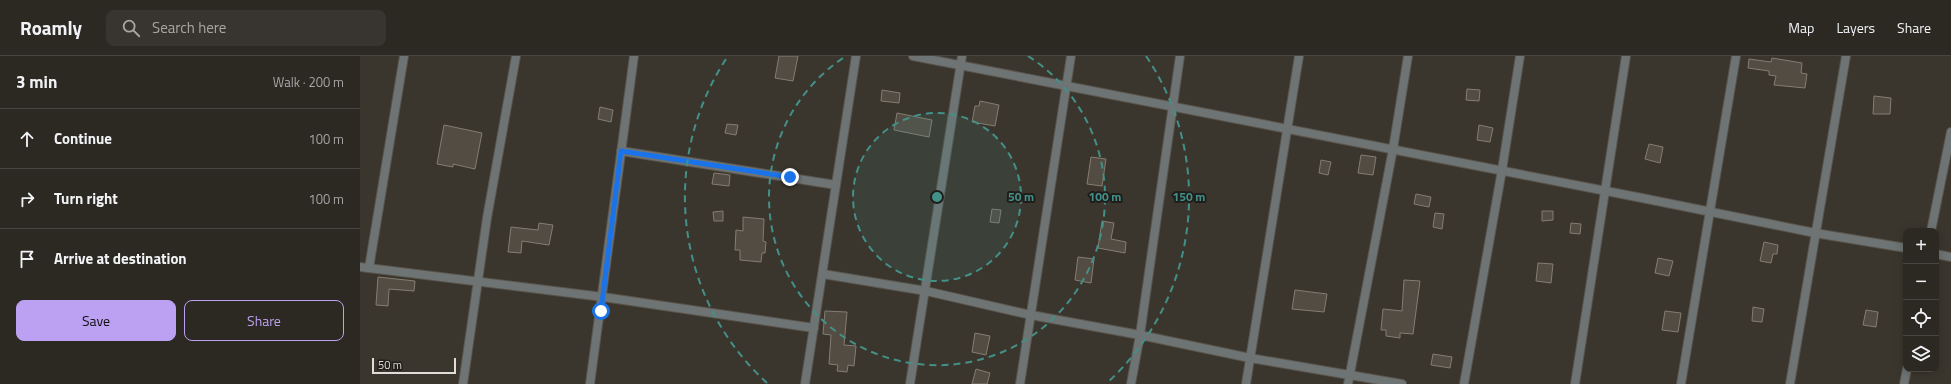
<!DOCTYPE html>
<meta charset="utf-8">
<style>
:root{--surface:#2c2822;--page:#38342f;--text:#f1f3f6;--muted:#a6a6a5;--line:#484440;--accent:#bca0f2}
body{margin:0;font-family:"Titillium Web",sans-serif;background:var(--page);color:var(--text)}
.controls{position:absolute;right:12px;bottom:12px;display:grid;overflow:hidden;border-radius:8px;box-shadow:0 2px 10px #0003}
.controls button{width:36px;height:36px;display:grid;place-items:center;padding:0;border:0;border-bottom:1px solid var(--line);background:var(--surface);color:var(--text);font:20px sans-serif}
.scale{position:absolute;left:12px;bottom:10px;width:84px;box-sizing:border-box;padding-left:4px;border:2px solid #e0dcd7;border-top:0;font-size:11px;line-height:14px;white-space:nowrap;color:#e0dcd7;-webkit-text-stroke:3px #201d1a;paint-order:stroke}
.stop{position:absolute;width:12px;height:12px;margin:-9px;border:3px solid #1a73e8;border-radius:50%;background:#fff}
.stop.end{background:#1a73e8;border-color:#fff;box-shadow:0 1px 4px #0008}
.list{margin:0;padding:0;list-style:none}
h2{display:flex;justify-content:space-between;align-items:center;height:52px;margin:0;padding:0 16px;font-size:17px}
h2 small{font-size:13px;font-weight:400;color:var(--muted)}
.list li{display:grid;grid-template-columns:26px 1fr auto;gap:12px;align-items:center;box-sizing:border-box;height:60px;padding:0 16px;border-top:1px solid var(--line)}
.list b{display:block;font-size:15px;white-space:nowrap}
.list em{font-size:13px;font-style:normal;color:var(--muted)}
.actions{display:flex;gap:8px;padding:12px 16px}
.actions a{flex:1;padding:9px 0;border:1px solid var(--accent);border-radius:8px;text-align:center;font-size:14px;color:var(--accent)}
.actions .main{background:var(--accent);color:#111}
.icon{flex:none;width:22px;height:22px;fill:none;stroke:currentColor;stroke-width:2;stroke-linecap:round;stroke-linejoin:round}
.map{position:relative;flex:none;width:1591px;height:328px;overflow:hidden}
header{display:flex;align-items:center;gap:24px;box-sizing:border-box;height:56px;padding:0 20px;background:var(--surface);border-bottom:1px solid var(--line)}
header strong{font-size:19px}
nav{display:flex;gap:22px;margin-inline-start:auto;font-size:14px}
.search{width:280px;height:36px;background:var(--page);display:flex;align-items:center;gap:10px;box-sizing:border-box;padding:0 14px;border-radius:8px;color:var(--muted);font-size:15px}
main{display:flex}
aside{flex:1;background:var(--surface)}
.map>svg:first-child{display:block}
.building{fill:#524c43;stroke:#837d73}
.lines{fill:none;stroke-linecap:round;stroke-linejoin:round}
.minor-casing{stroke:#59544c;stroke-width:10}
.tertiary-casing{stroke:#59544c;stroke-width:10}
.minor{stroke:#6e7474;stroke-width:8}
.tertiary{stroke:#6e7474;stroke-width:8}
.route{stroke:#1a73e8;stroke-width:5}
.ring{fill:none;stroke:#439088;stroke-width:2;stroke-dasharray:7 5}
.centre{fill:#439088;stroke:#201d1a;stroke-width:2}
.ring-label{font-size:12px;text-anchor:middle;font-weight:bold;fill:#439088;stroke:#201d1a;stroke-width:4;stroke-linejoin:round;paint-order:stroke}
</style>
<header>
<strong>Roamly</strong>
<div class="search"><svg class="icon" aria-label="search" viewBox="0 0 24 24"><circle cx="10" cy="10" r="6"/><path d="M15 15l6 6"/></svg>Search here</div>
<nav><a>Map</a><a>Layers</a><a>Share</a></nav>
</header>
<main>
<aside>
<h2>3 min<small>Walk · 200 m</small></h2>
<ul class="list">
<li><svg class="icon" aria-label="ahead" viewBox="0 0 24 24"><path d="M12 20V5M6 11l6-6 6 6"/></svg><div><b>Continue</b></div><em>100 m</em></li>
<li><svg class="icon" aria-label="right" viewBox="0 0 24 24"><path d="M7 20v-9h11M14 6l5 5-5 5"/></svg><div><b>Turn right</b></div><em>100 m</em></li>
<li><svg class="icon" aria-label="arrive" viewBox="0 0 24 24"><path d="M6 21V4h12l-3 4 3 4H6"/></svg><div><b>Arrive at destination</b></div></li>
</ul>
<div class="actions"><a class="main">Save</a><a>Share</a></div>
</aside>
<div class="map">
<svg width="1591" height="328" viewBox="0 0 1591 328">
<rect width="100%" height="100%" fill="#3b362d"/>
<g class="building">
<path d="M419,0H438L433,25L415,22Z"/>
<path d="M1412,2L1442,7L1441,17L1447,18L1445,32L1414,29L1416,20L1409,19V15L1388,12L1389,3L1411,6Z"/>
<path d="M1107,33L1120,34L1119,45L1106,44Z"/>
<path d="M522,34L540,37L539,47L521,45Z"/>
<path d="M1514,40L1531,42L1530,58H1513Z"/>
<path d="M620,45L639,49L635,70L612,66L615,50H619Z"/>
<path d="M240,51L253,54L251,66L238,63Z"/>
<path d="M537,57L572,64L569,81L534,74Z"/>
<path d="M367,68L378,69L376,79L365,77Z"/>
<path d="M84,69L122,77L115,113L93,108V111L77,108Z"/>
<path d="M1119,69L1133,72L1130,86L1117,84Z"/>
<path d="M1289,88L1303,91L1300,107L1285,103Z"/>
<path d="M1001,99L1016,101L1013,119L998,117Z"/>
<path d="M731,101L746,103L742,130L727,128Z"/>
<path d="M961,104L971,106L968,119L959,117Z"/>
<path d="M354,117L370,119L369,130L352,128Z"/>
<path d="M1056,138L1071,141L1069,151L1054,148Z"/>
<path d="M632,153L641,154L639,167L630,166Z"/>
<path d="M363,155V165H354L353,156Z"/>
<path d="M1182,155H1193V164L1182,165Z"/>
<path d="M1075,157L1084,158L1082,173L1073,171Z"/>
<path d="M383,161L404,163L403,185L406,186L405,197H402L401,206L380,204V194H375L376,174L383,175Z"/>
<path d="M742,165L754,167L751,183L766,186L765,197L738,192Z"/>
<path d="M179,167L193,169L189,189L162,185L161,197L148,196L151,171L178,174Z"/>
<path d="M1211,167L1221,168L1220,178L1210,177Z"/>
<path d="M1404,186L1418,189L1417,198H1413L1411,207L1400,205Z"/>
<path d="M718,201L734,203L731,227L715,224Z"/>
<path d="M1298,202L1313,205L1309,220L1295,217Z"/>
<path d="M1178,207L1193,208L1191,227L1176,225Z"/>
<path d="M18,221L55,225L54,235L29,233L28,250L16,249Z"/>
<path d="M1044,224L1060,225L1053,278L1040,277V282L1026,280V274H1021L1023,253L1042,255Z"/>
<path d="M935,234L967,238L964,256L932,253Z"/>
<path d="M1393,251L1404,253L1402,266L1392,265Z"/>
<path d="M1506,254L1518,256L1516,271L1503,269Z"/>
<path d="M465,255L487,256L484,289L496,290L494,310L488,309L487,316L477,315L478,309L469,308L471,279L463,278Z"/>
<path d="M1305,255L1321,257L1318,276L1302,274Z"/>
<path d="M615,277L630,280L626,299L612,296Z"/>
<path d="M1073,298L1092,301L1090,312L1071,309Z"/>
<path d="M616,313L630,317L627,328H612Z"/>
</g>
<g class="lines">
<defs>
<g id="minor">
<path d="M553,0L1282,142L1455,177L1546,192"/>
<path d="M261,95L476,129"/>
<path d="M1571,175L1591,76"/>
<path d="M1576,198L1591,201"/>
<path d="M0,211L243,241L454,272"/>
<path d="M9,212L44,0"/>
<path d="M463,218L566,235L671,259L780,279L890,302L1042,328"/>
<path d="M230,328L274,0"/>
<path d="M445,328L496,0"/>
<path d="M550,328L602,0"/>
<path d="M660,328L711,0"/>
<path d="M771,328L780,279L820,0"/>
<path d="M886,328L939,0"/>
<path d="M988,328L1033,93L1048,0"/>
<path d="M1104,328L1142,114L1160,0"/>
<path d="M1215,328L1266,0"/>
<path d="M1321,328L1376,0"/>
<path d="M1430,328L1486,0"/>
<path d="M1544,328L1547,313"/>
</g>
<path id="tertiary" d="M103,328L127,162L156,0"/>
</defs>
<use href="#minor" class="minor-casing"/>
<use href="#tertiary" class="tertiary-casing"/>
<use href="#minor" class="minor"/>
<use href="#tertiary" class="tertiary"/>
</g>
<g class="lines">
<path class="route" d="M241,255L261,95L430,121"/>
</g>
<circle cx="577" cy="141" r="84" fill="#439088" fill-opacity=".12"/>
<g class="ring">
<circle cx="577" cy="141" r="84"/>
<path d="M668 0A168 168 0 1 1 486 0"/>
<path d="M407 327A252 252 0 0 1 368 0M786 0A252 252 0 0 1 747 327"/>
</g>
<circle cx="577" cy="141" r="6" class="centre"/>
<g class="ring-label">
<text x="661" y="145">50 m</text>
<text x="745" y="145">100 m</text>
<text x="829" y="145">150 m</text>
</g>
</svg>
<div class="controls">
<button>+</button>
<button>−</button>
<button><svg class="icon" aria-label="locate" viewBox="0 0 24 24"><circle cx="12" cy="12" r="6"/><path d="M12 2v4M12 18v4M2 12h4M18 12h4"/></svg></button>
<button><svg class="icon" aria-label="layers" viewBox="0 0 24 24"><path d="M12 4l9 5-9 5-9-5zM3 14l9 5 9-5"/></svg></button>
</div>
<div class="scale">50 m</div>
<div class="stop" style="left:241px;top:255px"></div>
<div class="stop end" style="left:430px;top:121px"></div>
</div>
</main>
